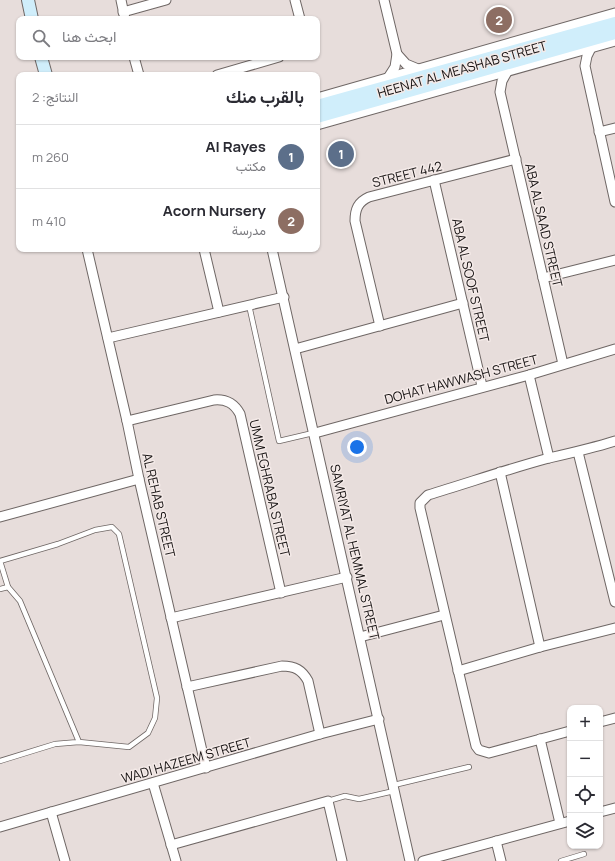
<!DOCTYPE html>
<html lang="ar">
<meta charset="utf-8">
<style>
:root{--surface:#fff;--page:#f7f7f7;--text:#2b2b33;--muted:#7c7c81;--line:#e1e1e2;--accent:#1785ac}
body{margin:0;font-family:Manrope,Vazirmatn,sans-serif;background:var(--page);color:var(--text);direction:rtl}
.controls{position:absolute;right:12px;bottom:12px;display:grid;overflow:hidden;border-radius:8px;box-shadow:0 1px 3px #0004}
.controls button{width:36px;height:36px;display:grid;place-items:center;padding:0;border:0;border-bottom:1px solid var(--line);background:var(--surface);color:var(--text);font:20px sans-serif}
.you{position:absolute;left:357px;top:447px;width:14px;height:14px;margin:-10px;border:3px solid #fff;border-radius:50%;background:#1a73e8;box-shadow:0 0 0 6px #1a73e833}
.badge{display:grid;place-items:center;width:26px;height:26px;border-radius:50%;background:var(--accent);color:#fff;font-size:13px;font-weight:700}
.pin{position:absolute;translate:-50% -50%;border:2px solid #fff;box-shadow:0 1px 4px #0006}
.list{margin:0;padding:0;list-style:none}
h2{display:flex;justify-content:space-between;align-items:center;height:52px;margin:0;padding:0 16px;font-size:17px}
h2 small{font-size:13px;font-weight:400;color:var(--muted)}
.list li{display:grid;grid-template-columns:26px 1fr auto;gap:12px;align-items:center;box-sizing:border-box;height:64px;padding:0 16px;border-top:1px solid var(--line)}
.list b{display:block;font-size:15px;white-space:nowrap}
.list p{margin:0;font-size:13px;white-space:nowrap;color:var(--muted)}
.list em{font-size:13px;font-style:normal;color:var(--muted)}
.icon{flex:none;width:22px;height:22px;fill:none;stroke:currentColor;stroke-width:2;stroke-linecap:round;stroke-linejoin:round}
.map{position:relative;flex:none;width:615px;height:861px;overflow:hidden;direction:ltr}
.search{position:absolute;background:var(--surface);box-shadow:0 1px 3px #0004;left:16px;top:16px;width:304px;height:44px;display:flex;align-items:center;gap:10px;box-sizing:border-box;padding:0 14px;border-radius:8px;color:var(--muted);font-size:15px}
.panel{position:absolute;background:var(--surface);box-shadow:0 1px 3px #0004;left:16px;top:72px;width:304px;height:180px;border-radius:8px;direction:rtl}
.map>svg:first-child{display:block}
.lines{fill:none;stroke-linecap:round;stroke-linejoin:round}
.lane-casing{stroke:#6f6765;stroke-width:6}
.street-casing{stroke:#6f6765;stroke-width:11}
.secondary-casing{stroke:#6f6765;stroke-width:14}
.lane{stroke:#fff;stroke-width:4.5}
.street{stroke:#fff;stroke-width:9}
.secondary{stroke:#d0eefb;stroke-width:12}
.labels{text-anchor:middle;stroke-width:3;stroke-linejoin:round;paint-order:stroke}
.street-label{font-size:13px;fill:#151111;stroke:#f4eae8}
</style>
<div class="map">
<svg width="615" height="861" viewBox="0 0 615 861">
<rect width="100%" height="100%" fill="#e7dddb"/>
<g class="lines">
<defs>
<g id="lane">
<path d="M249,305L279,441L313,433"/>
<path d="M0,589L8,587"/>
<path d="M0,761L55,744L79,742L20,601L8,587L0,561L58,544L95,530L112,527L119,534L157,698L155,718L148,733L129,747L79,742"/>
<path d="M394,785L469,767"/>
<path d="M328,801L345,796L359,799L394,791"/>
<path d="M561,861L584,854"/>
</g>
<g id="street">
<path d="M121,0L125,19"/>
<path d="M295,0L300,19"/>
<path d="M384,0L397,54L395,67L388,78"/>
<path d="M123,12L166,0"/>
<path d="M591,48L587,56L585,66L615,202"/>
<path d="M397,54L406,64L418,69"/>
<path d="M134,57L139,75"/>
<path d="M507,72L502,81L500,92L563,364"/>
<path d="M217,75L279,57"/>
<path d="M317,98L615,13"/>
<path d="M317,125L615,41"/>
<path d="M599,132L615,128"/>
<path d="M434,180L482,386"/>
<path d="M87,249L127,421L139,479L206,768"/>
<path d="M204,249L219,312"/>
<path d="M272,249L410,861"/>
<path d="M543,278L615,260"/>
<path d="M380,326L355,221C355,209 358,202 369,197L516,159"/>
<path d="M108,338L284,297"/>
<path d="M295,349L463,303"/>
<path d="M529,375L549,458"/>
<path d="M127,421L214,400C226,399 234,403 240,414L281,593"/>
<path d="M315,433L529,375L615,349"/>
<path d="M578,452L615,602"/>
<path d="M500,472L540,647"/>
<path d="M0,517L139,479"/>
<path d="M171,618L347,577"/>
<path d="M360,637L444,615"/>
<path d="M458,671L540,647L615,628"/>
<path d="M187,687L282,666C295,666 302,670 308,681L320,734"/>
<path d="M600,722L615,718"/>
<path d="M570,731L489,753L479,750L476,746L420,508V503L428,495C468,483 508,469 549,458C571,453 593,448 615,441"/>
<path d="M540,739L560,823"/>
<path d="M153,783L176,861"/>
<path d="M51,812L65,861"/>
<path d="M600,812L615,808"/>
<path d="M0,827L320,734L379,719"/>
<path d="M496,841L501,861"/>
<path d="M171,845L328,801L342,861"/>
<path d="M423,861L570,821"/>
</g>
<g id="secondary">
<path d="M28,0L32,19"/>
<path d="M41,57L46,75"/>
<path d="M317,106L615,23"/>
<path d="M317,117L615,33"/>
</g>
</defs>
<use href="#lane" class="lane-casing"/>
<use href="#street" class="street-casing"/>
<use href="#secondary" class="secondary-casing"/>
<use href="#lane" class="lane"/>
<use href="#street" class="street"/>
<use href="#secondary" class="secondary"/>
</g>
<g class="labels">
<g class="street-label">
<text transform="translate(462 69) rotate(-16)" y="5">HEENAT AL MEASHAB STREET</text>
<text transform="translate(407 174) rotate(-14)" y="5">STREET 442</text>
<text transform="translate(544 225) rotate(77)" y="5">ABA AL SAAD STREET</text>
<text transform="translate(471 280) rotate(77)" y="5">ABA AL SOOF STREET</text>
<text transform="translate(461 379) rotate(-15)" y="5">DOHAT HAWWASH STREET</text>
<text transform="translate(270 488) rotate(77)" y="5">UMM EGHRABA STREET</text>
<text transform="translate(159 505) rotate(77)" y="5">AL REHAB STREET</text>
<text transform="translate(355 552) rotate(77)" y="5">SAMRIYAT AL HEMMAL STREET</text>
<text transform="translate(186 760) rotate(-16)" y="5">WADI HAZEEM STREET</text>
</g>
</g>
</svg>
<div class="controls">
<button>+</button>
<button>−</button>
<button><svg class="icon" aria-label="locate" viewBox="0 0 24 24"><circle cx="12" cy="12" r="6"/><path d="M12 2v4M12 18v4M2 12h4M18 12h4"/></svg></button>
<button><svg class="icon" aria-label="layers" viewBox="0 0 24 24"><path d="M12 4l9 5-9 5-9-5zM3 14l9 5 9-5"/></svg></button>
</div>
<div class="you"></div>
<div class="pin badge" style="left:341px;top:154px;background:#5c6f8a">1</div>
<div class="pin badge" style="left:499px;top:20px;background:#8d6e63">2</div>
<div class="search"><svg class="icon" aria-label="search" viewBox="0 0 24 24"><circle cx="10" cy="10" r="6"/><path d="M15 15l6 6"/></svg>ابحث هنا</div>
<section class="panel">
<h2>بالقرب منك<small>النتائج: 2</small></h2>
<ul class="list">
<li><span class="badge" style="background:#5c6f8a">1</span><div><b>Al Rayes</b><p>مكتب</p></div><em>260 m</em></li>
<li><span class="badge" style="background:#8d6e63">2</span><div><b>Acorn Nursery</b><p>مدرسة</p></div><em>410 m</em></li>
</ul>
</section>
</div>
